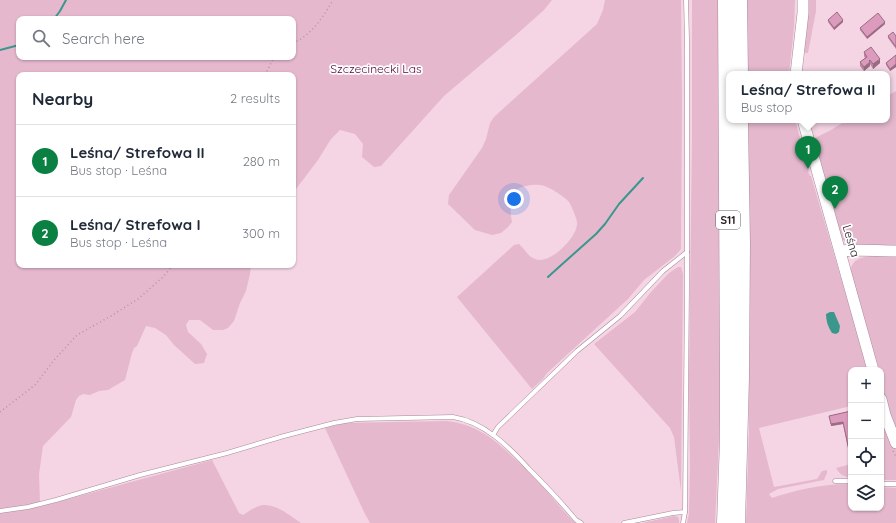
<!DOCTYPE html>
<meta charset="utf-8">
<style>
:root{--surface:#fff;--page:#f2f2f3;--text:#1f2937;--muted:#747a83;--line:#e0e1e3;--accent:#0b8043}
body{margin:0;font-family:Quicksand,sans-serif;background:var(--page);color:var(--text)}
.controls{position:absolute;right:12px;bottom:12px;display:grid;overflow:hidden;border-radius:8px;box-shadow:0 1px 3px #0004}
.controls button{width:36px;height:36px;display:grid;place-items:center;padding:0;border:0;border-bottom:1px solid var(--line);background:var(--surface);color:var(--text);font:20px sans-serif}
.you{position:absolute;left:514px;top:199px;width:14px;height:14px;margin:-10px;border:3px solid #fff;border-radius:50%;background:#1a73e8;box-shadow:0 0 0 6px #1a73e833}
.badge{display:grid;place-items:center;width:26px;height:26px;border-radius:50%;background:var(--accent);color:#fff;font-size:13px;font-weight:700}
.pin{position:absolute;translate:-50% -33px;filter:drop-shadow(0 1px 2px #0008)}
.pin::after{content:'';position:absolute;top:21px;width:14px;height:12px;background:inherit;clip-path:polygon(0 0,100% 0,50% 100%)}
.popup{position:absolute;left:726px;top:71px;width:164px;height:52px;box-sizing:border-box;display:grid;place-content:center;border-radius:8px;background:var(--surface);filter:drop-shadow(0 1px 3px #0005);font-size:13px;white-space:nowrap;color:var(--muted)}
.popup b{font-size:15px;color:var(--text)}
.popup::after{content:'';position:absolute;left:50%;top:100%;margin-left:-8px;border:8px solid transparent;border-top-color:var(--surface)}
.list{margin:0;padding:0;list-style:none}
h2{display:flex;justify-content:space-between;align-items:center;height:52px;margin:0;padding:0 16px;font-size:17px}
h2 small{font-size:13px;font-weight:400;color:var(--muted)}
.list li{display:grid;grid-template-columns:26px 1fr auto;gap:12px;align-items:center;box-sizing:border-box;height:72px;padding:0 16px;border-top:1px solid var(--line)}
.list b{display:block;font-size:15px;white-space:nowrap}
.list p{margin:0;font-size:13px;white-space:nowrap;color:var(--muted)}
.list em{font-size:13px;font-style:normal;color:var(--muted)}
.icon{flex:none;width:22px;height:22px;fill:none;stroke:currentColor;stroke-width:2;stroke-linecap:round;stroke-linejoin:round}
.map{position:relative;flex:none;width:896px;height:523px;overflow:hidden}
.search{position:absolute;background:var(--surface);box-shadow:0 1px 3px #0004;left:16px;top:16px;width:280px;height:44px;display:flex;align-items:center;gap:10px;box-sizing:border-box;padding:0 14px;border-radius:8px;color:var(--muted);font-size:15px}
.panel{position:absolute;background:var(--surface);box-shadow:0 1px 3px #0004;left:16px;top:72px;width:280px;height:196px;border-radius:8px}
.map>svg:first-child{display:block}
.green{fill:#e5b8ce;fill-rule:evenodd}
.water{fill:#3b978c}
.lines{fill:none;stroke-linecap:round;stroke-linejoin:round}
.stream{stroke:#3b978c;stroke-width:2}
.service-casing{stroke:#a78998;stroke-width:5}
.tertiary-casing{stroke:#a78998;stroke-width:12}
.motorway-casing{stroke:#a78998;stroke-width:17}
.path{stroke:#af96a2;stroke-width:1.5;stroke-dasharray:1 3;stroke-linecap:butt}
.service{stroke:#fff;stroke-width:4}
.tertiary{stroke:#fff;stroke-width:11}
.motorway{stroke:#fff;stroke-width:16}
.wall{fill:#bd85a2}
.shaded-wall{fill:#9a6c84}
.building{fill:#dc9bbc;stroke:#9a6c84}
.labels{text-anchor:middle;stroke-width:3.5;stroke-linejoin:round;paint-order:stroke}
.shield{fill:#fff;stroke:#665f63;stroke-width:1}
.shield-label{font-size:11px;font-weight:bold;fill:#251a20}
.park-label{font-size:12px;fill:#540638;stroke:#fff}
.street-label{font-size:12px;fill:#251a20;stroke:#fff}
</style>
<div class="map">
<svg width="896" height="523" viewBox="0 0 896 523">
<rect width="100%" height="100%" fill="#f5d5e4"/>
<g class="green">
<path d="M0,0H552L544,10L517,34L444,96L381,166L374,167L362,157L363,144L355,134L340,130L331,139L318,160L293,193V75H19V265H251L250,274L246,291L240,303L234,321L228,328L223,330H213L200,320H189L186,325L188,332L201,344L207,354L204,363L195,364L174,345L166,335L155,328L146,326L137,346L134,348L132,353L125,380L108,390L99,391L90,395L83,394L79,396L76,400L71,417L43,446L39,474L40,502L39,507L212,460L239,513L243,515C249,511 256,506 263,505C277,504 290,516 301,523H0ZM19,19H293V57H19Z"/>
<path d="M605,0H681L682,105L681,249L675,256L644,280L628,299L547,373L543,379L532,389L457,297L514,245L519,244C525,249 527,256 535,259C549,266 579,236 577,222C577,219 571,205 569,202C565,197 547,185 540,185C533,184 525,186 519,188C511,202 509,206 512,222L508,227L501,233L492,235L475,230L448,204L449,195L482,148L486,139L490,123L494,117L597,24L603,10Z"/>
<path d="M692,0H719L720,352V418L715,523H687L689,513L690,469L689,378L692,139Z"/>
<path d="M746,0H795L794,27L789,74H747Z"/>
<path d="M808,0H816V11L808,53H806L803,51Z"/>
<path d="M896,91V246L852,245L847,243L841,238L813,139L831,130L847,120H887V96Z"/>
<path d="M747,120H795L809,171L808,172L810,176H811L868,370H851V406L759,428L774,487L817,479L822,471L827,470V473L824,480L778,489L769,494L772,498C795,490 826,483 851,484V508H881V487L896,488V523H746L749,429Z"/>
<path d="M896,255V432L889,414L881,385V370H877L850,270C852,266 853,262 857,260C866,254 886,256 896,255Z"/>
<path d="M678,267H681L683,274L681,491L674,437L670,428L594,344L635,312L651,292L669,273Z"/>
<path d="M881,415L896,450V480H881Z"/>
<path d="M447,421C478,425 494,439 515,459C528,471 540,483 551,496C559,505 567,516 576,523H370L364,512L325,428L345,423Z"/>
<path d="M851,464V478C844,477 839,474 836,468Z"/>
<path d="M674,516L678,517L679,520V523H642Z"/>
</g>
<path class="water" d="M830,312H834L840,326L839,332L836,334L832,333C828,327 826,321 826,314Z"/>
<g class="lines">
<g class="stream">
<path d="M54,19L60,11L66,0"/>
<path d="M0,50L19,45"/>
<path d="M548,277L559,267L596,234L605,224L619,204L643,178"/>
</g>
<defs>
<g id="service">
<path d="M493,435L498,427L550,377L577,351L620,316L663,271L687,252"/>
<path d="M835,481H851"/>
<path d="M881,484H896"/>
<path d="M0,511L28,507L56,500L140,475L227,453L284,436L334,423L357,419L453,417C484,422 508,446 528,468C545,485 561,502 576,520L581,523"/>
<path d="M624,523L673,513L685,512"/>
<path d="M683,523L685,512L687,286V39L686,0"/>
</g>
<g id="tertiary">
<path d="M796,74L803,13V0"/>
<path d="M803,120L873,370"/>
<path d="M840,251C860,249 876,251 896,251"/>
<path d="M881,399L885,415L896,443"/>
</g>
<g id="motorway">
<path d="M739,0L740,74"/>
<path d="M725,523L728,440V376L726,0"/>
<path d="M737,523L741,378L742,244L740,120"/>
</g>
</defs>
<use href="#service" class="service-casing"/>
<use href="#tertiary" class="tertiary-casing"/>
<use href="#motorway" class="motorway-casing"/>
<g class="path">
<path d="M293,43C312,35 323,17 333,0"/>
<path d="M265,75L274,57"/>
<path d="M0,412L35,385L55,359L77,335L111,316L138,299L163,277L173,265"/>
<path d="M893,451L896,457"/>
</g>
<use href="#service" class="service"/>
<use href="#tertiary" class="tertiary"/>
<use href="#motorway" class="motorway"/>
</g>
<g class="wall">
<path d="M828,20L843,22L834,30L828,22Z"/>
<path d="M885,24L867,39L860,30V28Z"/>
<path d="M888,36H896V49L888,38Z"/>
<path d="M864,52L880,63L873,69L870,64V66L864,71L860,66V62L865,58L864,56Z"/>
<path d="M896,55V67L890,71L886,65V63Z"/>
<path d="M851,411L850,457L843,424L831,426L829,416Z"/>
</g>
<g class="shaded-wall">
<path d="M843,20V22L834,30V28Z"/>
<path d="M885,22V24L867,39V37Z"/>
<path d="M880,59V63L873,69V64Z"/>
<path d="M870,60V66L864,71V67Z"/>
<path d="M896,64V67L890,71V69Z"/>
<path d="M843,422V424L831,426V424Z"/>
</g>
<g class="building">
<path d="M837,12L843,20L834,28L828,20Z"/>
<path d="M878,13L885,22L867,37L860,28Z"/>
<path d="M893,32L896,36V47L888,36Z"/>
<path d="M871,47L880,59L873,64L870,60L869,61L870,62L864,67L860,62L867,57L864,52Z"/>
<path d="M896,55V64L890,69L886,63Z"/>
<path d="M851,411V420H850V422H851V455H850L843,422L831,424L829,416Z"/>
</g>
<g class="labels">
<rect class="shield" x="716" y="211" width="24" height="18" rx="3"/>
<g class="shield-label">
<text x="728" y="224">S11</text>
</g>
<g class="park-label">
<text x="376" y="73">Szczecinecki Las</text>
</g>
<g class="street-label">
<text transform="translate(851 241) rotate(74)" y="4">Leśna</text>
</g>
</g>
</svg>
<div class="controls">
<button>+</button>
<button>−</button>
<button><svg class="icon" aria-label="locate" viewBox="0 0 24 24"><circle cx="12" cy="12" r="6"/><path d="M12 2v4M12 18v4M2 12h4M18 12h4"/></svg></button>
<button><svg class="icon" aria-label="layers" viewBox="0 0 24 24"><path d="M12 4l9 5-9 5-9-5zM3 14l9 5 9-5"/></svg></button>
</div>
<div class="you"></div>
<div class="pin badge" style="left:808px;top:169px">1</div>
<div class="popup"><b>Leśna/ Strefowa II</b>Bus stop</div>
<div class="pin badge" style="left:835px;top:209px">2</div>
<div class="search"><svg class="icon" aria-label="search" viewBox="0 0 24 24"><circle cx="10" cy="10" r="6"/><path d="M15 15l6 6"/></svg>Search here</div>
<section class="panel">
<h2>Nearby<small>2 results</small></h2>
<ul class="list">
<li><span class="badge">1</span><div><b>Leśna/ Strefowa II</b><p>Bus stop · Leśna</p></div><em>280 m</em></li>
<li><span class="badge">2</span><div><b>Leśna/ Strefowa I</b><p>Bus stop · Leśna</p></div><em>300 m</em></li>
</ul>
</section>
</div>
